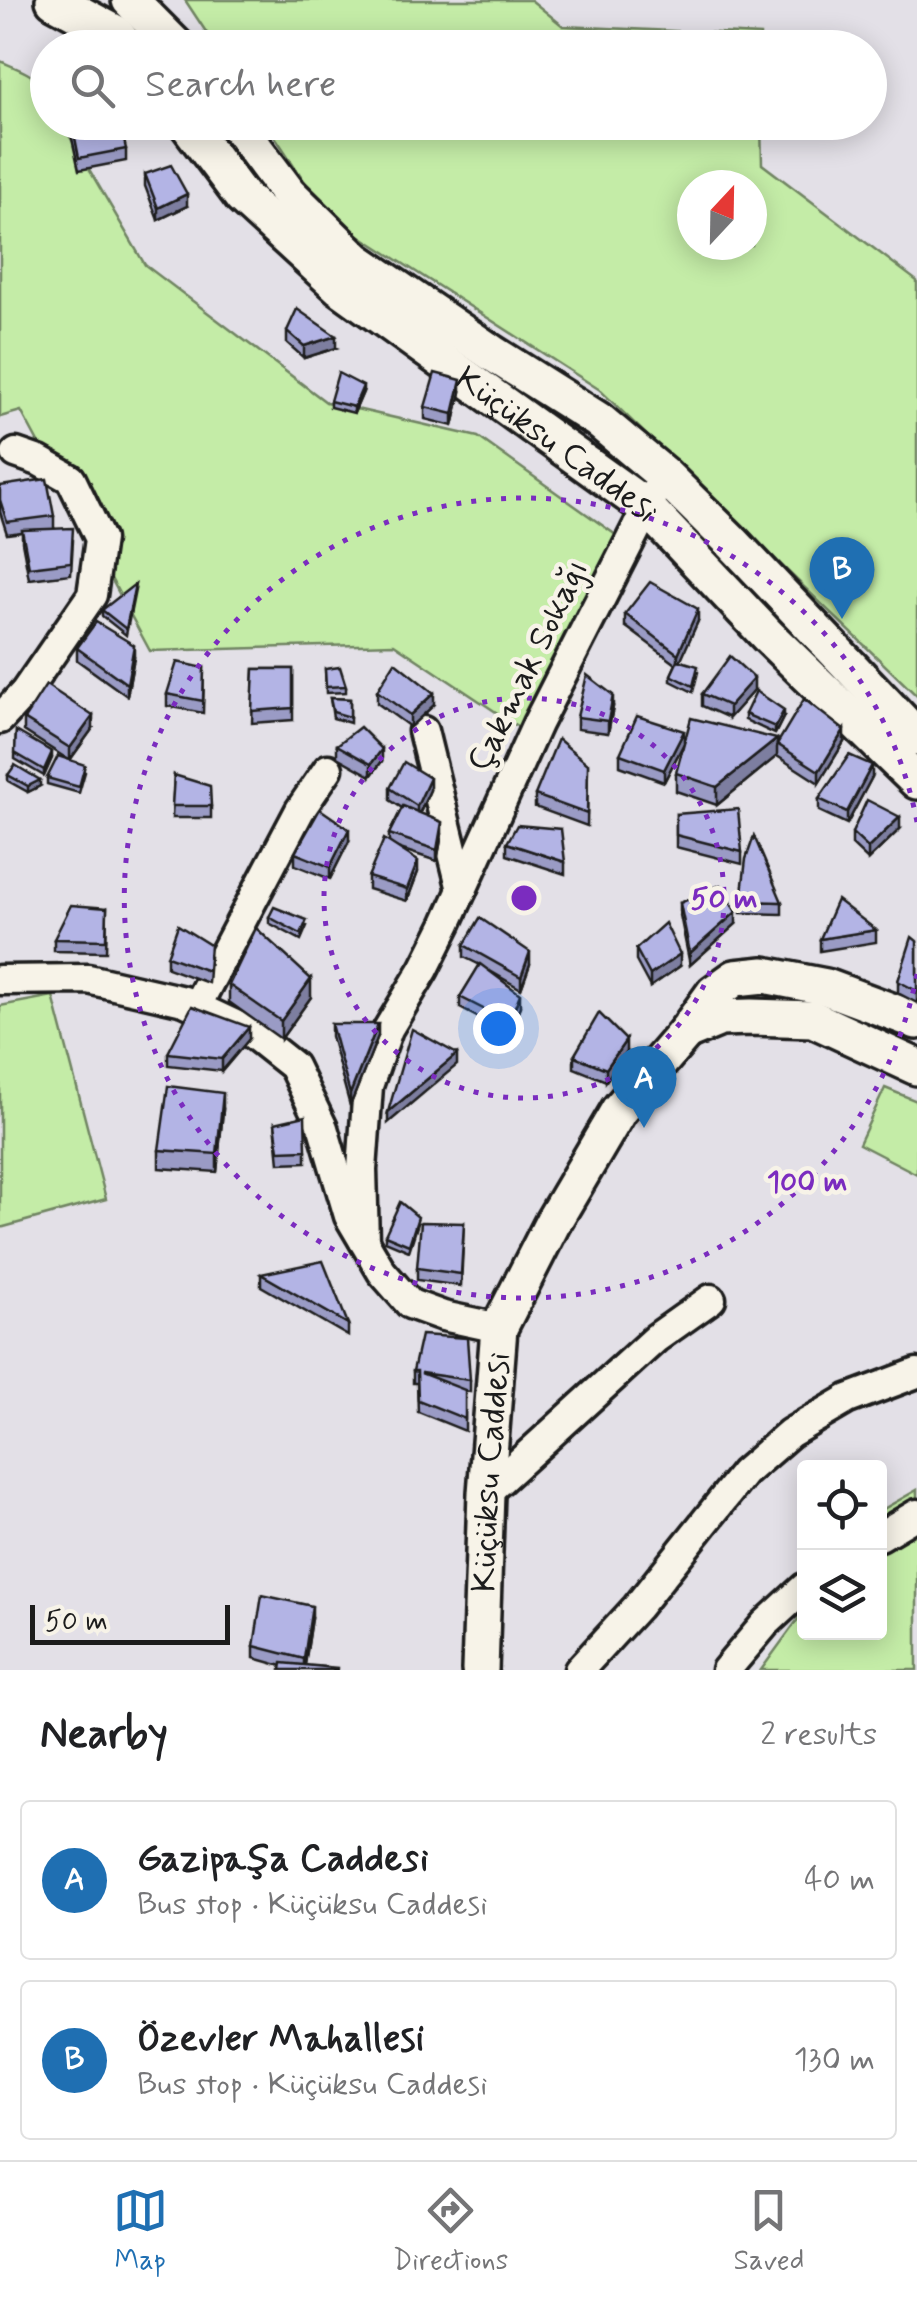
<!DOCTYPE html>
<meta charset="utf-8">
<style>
:root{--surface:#fff;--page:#f6f6f6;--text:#202124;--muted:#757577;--line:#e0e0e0;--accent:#1f6fb2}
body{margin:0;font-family:Mynerve,sans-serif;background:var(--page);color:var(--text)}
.controls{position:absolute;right:30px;bottom:30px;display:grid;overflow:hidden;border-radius:10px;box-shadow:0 5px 25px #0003}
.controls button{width:90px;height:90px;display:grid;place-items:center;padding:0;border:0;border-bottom:2px solid var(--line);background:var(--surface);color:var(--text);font:50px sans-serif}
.compass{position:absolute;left:677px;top:170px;width:90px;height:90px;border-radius:50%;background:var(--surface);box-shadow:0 5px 25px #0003;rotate:22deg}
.scale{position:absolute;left:30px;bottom:25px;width:200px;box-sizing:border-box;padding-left:10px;border:5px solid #1c1c1c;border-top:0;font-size:28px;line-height:35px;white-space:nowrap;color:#1c1c1c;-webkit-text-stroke:8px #f7f3e8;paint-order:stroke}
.you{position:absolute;left:498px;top:1028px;width:35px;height:35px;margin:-25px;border:8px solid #fff;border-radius:50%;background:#1a73e8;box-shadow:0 0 0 15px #1a73e833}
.badge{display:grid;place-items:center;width:65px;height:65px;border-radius:50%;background:var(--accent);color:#fff;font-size:32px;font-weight:700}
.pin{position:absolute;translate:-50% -82px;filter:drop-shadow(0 2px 5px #0008)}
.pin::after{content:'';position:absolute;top:52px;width:35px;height:30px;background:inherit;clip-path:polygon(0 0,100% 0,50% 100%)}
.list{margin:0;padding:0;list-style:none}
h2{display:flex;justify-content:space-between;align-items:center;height:130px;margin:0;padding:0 40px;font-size:42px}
h2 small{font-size:32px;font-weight:400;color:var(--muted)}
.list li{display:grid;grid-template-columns:65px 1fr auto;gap:30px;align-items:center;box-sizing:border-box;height:160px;margin:0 20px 20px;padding:0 20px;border:2px solid var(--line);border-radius:10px}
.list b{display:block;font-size:38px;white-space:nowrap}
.list p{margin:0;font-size:32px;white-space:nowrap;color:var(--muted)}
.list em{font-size:32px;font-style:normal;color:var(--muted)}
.icon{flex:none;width:55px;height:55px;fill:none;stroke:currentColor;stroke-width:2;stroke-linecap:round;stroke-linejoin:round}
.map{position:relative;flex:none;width:917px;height:1670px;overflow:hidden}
.search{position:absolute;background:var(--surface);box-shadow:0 5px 25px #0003;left:30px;right:30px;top:30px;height:110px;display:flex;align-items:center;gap:25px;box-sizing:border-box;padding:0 35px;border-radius:55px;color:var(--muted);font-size:38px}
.sheet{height:490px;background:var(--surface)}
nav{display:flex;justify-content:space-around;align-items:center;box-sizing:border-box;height:140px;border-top:2px solid var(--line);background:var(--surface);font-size:28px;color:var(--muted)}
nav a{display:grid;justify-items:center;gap:5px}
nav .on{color:var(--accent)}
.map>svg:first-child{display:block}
.green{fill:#c4eca7;stroke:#708462;stroke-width:2.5;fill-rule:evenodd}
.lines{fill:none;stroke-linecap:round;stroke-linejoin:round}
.minor-casing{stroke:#1c1c1c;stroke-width:35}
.major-casing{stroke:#1c1c1c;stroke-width:42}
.minor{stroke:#f7f3e8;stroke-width:28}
.major{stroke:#f7f3e8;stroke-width:35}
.wall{fill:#9a9bc5;stroke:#1c1c1c;stroke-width:2.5}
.shaded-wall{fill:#7d7ea0;stroke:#1c1c1c;stroke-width:2.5}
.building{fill:#b3b4e5;stroke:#1c1c1c;stroke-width:2.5}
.ring{fill:none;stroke:#7b2cbf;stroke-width:5;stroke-dasharray:5 10}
.labels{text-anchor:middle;stroke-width:9;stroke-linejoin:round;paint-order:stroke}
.street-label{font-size:35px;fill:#1c1c1c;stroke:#f7f3e8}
.centre{fill:#7b2cbf;stroke:#f7f3e8;stroke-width:5}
.ring-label{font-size:30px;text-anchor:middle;font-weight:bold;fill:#7b2cbf;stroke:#f7f3e8;stroke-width:9;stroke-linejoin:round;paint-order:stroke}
</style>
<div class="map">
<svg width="917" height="1670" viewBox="0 0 917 1670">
<rect width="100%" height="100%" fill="#e3e0e7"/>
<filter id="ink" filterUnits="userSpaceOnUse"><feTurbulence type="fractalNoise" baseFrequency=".01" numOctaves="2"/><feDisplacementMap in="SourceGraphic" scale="20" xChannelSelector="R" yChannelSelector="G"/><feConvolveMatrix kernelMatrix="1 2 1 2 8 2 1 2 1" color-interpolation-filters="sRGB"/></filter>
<g filter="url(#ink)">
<g class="green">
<path d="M185,0H531L563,26L760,35V47H216Z"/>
<path d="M0,61C37,77 47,78 48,122L62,123L145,265L326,402L478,437L623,540L544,744L394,644L150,651L21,411L0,417Z"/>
<path d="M266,123H761L762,164L917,281V696L600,390L326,214ZM692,185H752V245H692Z"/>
<path d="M53,996L106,1199L0,1228V1006Z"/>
<path d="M885,1088L917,1101V1174L859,1144Z"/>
<path d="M917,1490V1670H761L804,1611V1632H880V1511Z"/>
</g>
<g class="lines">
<defs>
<g id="minor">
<path d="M0,719L25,692L92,595L100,539L71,479L39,461L16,453"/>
<path d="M423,731L462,890"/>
<path d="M0,980L88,979L184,1001L250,1032L293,1066L323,1128L349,1216L382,1272L410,1304L443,1316L499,1328"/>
<path d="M196,1007L300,810L328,769"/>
<path d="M364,1241L362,1170L368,1086L388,1029L424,969L447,923L537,724L656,490"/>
<path d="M486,1493L656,1338L711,1299"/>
<path d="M880,1536L917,1514"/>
<path d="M579,1670L637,1607L744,1473L790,1433L848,1399L917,1373"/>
<path d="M726,1670L765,1624L804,1588"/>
</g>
<g id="major">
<path d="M54,0L115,33L127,48"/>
<path d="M130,0L178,48"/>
<path id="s1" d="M186,122L242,197L340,287L646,507L768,636L917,781"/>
<path d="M235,122L288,193L356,260L492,353L598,420L665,476L730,540L917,737"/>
<path d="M686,1032L720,1018L751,1017L813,1019L917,1067"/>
<path id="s2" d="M480,1670L486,1493L499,1328L553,1222L619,1110L686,1032L714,993L735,978L764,975L826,987L917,1021"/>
</g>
</defs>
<use href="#minor" class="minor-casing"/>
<use href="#major" class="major-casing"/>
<use href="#minor" class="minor"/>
<use href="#major" class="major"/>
</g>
<g class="wall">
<path d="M48,50V86L36,78V66Z"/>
<path d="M71,122L126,149V161L79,170L71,134Z"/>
<path d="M145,174L187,206L158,220L145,186Z"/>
<path d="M287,331L336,348L304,358L287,343Z"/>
<path d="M363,392L354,413L330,407V401Z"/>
<path d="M461,392L453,426L425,419V407Z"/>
<path d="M0,486L54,516V528L73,540L71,574L29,579L22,542V532L7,534L0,512Z"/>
<path d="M135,590L126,635L102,616V610Z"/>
<path d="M625,614L698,621L680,660L698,672L693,692L671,681V675L676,664L625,626Z"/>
<path d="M77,648L134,657L127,696L77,660Z"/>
<path d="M204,668L203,713L167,706V694Z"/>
<path d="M254,669H293V720L252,723Z"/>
<path d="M325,669L346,686V692L326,693Z"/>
<path d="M754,690L729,718L702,706V694Z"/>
<path d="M377,691L434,705L410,727L377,703Z"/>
<path d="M330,698L350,699V723L333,718Z"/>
<path d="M613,707L608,733L577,729V717Z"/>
<path d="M745,714L784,716L775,734L745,720Z"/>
<path d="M24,719L93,728L70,760L85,772L79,793L47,784V778L69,760L24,731Z"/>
<path d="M16,731L52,758L44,776L15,759Z"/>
<path d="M844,742L819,783L777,756L717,805L676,791V773L777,744Z"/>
<path d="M684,743L664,782L620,766V754Z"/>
<path d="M337,745L382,761L371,776L337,757Z"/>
<path d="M588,764L587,826L535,807V795Z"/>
<path d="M8,775L40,786L28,792L8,781Z"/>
<path d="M174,775L211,806V818H172Z"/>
<path d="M872,777L847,824L819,811V799Z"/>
<path d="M390,788L430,790L420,813L442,834L437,861L400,849L418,872L407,901L368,889V877L389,842V834L402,808L390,800Z"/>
<path d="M676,814L742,852V864L676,847Z"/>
<path d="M900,829L868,860L852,845V833Z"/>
<path d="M349,841L330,879L295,865V853Z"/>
<path d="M507,843L565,862V874L507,855Z"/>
<path d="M741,901L782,902V914L741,913Z"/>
<path d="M680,903L736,924L690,965L680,915Z"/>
<path d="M107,908L106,952L54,951V939Z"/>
<path d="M269,917L307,926L301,940L269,923Z"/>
<path d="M876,930V942L820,951V939Z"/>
<path d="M917,941V1003L898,993V981Z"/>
<path d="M464,945L530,964L521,989L490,971L520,1006L509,1034L460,1008V997L480,965L464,957Z"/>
<path d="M636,949L680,966L650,987L636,961Z"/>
<path d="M167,956L210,957L208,983L167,968Z"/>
<path d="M229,985L311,997L281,1039L229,1002Z"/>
<path d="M331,1024L378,1036L350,1106L331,1036Z"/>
<path d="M249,1039L222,1071L168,1065V1053Z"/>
<path d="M626,1052L606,1081L574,1068V1056Z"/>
<path d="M223,1110L217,1172L159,1168V1150Z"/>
<path d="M275,1123L306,1150V1162L279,1163Z"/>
<path d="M418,1223L409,1251L385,1241V1235Z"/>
<path d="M464,1223L461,1286L417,1280V1268Z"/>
<path d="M261,1274L348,1324V1336L261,1286Z"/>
<path d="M413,1371L470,1380V1392L465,1391V1431L418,1412L417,1383H413Z"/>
<path d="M312,1618L305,1665L282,1666L254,1658V1646Z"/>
</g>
<g class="shaded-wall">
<path d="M187,194V206L158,220V208Z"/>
<path d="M336,336V348L304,358V346Z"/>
<path d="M461,380V392L453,426V414Z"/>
<path d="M363,386V392L354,413V407Z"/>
<path d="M698,609V621L678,666V654Z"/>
<path d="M134,645V657L127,696V684Z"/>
<path d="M754,678V690L729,718V706Z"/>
<path d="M434,693V705L410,727V715Z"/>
<path d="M613,695V707L608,733V721Z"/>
<path d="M784,710V716L775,734V727Z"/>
<path d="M93,716V728L70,760V748Z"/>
<path d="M844,730V742L819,783V771Z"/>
<path d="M684,731V743L664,782V770Z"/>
<path d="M777,739V756L717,805V787Z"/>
<path d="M382,749V761L371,776V764Z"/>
<path d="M52,752V758L44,776V770Z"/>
<path d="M872,765V777L847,824V812Z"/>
<path d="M430,778V790L417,818V806Z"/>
<path d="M40,780V786L28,792V786Z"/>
<path d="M900,817V829L868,860V848Z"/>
<path d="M442,822V834L437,861V850Z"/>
<path d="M349,829V841L330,879V867Z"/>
<path d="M418,861V872L407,901V889Z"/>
<path d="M736,912V924L690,965V953Z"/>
<path d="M530,952V964L521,989V977Z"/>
<path d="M680,954V966L650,987V975Z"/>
<path d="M311,979V997L281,1039V1021Z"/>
<path d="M520,994V1006L509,1034V1022Z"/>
<path d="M378,1024V1036L350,1106V1094Z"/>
<path d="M249,1027V1039L222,1071V1059Z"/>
<path d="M626,1040V1052L606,1081V1069Z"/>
<path d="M457,1054V1065L388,1123V1112Z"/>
<path d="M223,1093V1110L217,1172V1154Z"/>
<path d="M312,1606V1618L304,1670V1659Z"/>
</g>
<g class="building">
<path d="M57,37L72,48H49Z"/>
<path d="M48,50V74L36,66Z"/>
<path d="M72,122H120L126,149L79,158Z"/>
<path d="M171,165L187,194L158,208L145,174Z"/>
<path d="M297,309L336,336L304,346L287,331Z"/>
<path d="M338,373L363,386L354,407L330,401Z"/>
<path d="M435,373L461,380L453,414L425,407Z"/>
<path d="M47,479L54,516L7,522L0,500V486Z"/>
<path d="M73,528L71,562L29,567L22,530Z"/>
<path d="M650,582L698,609L678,654L625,614Z"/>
<path d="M135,584L126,629L102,610Z"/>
<path d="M96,622L134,645L127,684L77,648Z"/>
<path d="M730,656L754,678L729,706L702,694Z"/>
<path d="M678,660L698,666L693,686L671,675Z"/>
<path d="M177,662L204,668L203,701L167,694Z"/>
<path d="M395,662L434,693L410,715L377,691Z"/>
<path d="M340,667L346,686L326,687L325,669Z"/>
<path d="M254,669H293V708L252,711Z"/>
<path d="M587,675L613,695L608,721L577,717Z"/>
<path d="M46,685L93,716L70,748L24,719Z"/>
<path d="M756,691L784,710L775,727L745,714Z"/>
<path d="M330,698L350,699V717L333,712Z"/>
<path d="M804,699L844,730L819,771L777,744Z"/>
<path d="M637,716L684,731L664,770L620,754Z"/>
<path d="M691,718L777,739L717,787L676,773Z"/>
<path d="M360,727L382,749L371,764L337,745Z"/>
<path d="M16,731L52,752L44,770L15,753Z"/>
<path d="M558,739L588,764L587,814L535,795Z"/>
<path d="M849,755L872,765L847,812L819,799Z"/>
<path d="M58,756L85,765L79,787L47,778Z"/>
<path d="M404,762L430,778L417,806L390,788Z"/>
<path d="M15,765L40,780L28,786L8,775Z"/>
<path d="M174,775L210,786L211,806H172Z"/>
<path d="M867,800L900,817L868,848L852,833Z"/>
<path d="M403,806L442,822L437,850L389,834Z"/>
<path d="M320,809L349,829L330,867L295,853Z"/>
<path d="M738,809L742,852L676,835V814Z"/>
<path d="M517,825L561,829L565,862L507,843Z"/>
<path d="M754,836L782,902L741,901L746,859Z"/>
<path d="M384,839L418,861L407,889L368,877Z"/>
<path d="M720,885L736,912L690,953L680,903Z"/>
<path d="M837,900L876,930L820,939Z"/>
<path d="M71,905L107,908L106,940L54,939Z"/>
<path d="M274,907L307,920L301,934L269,917Z"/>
<path d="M480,918L530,952L521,977L464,945Z"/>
<path d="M665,923L680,954L650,975L636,949Z"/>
<path d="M178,925L210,945L208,971L167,956Z"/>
<path d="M256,928L311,979L281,1021L229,985Z"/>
<path d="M912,937L917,941V991L898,981Z"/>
<path d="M480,964L520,994L509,1022L460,997Z"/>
<path d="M192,1006L249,1027L222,1059L168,1053Z"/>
<path d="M599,1013L626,1040L606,1069L574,1056Z"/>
<path d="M331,1024H378L350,1094Z"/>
<path d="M412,1029L457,1054L388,1112Z"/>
<path d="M168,1086L223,1093L217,1154L159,1150Z"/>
<path d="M305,1116L306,1150L279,1151L275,1123Z"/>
<path d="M400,1202L418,1217L409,1245L385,1235Z"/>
<path d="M421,1222L464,1223L461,1274L417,1268Z"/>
<path d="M323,1261L348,1324L261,1274Z"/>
<path d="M421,1335L467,1338L470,1380L421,1373L465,1390V1419L418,1400L417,1371H413Z"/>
<path d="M262,1595L312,1606L304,1659L254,1646Z"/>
<path d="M282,1663L337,1668V1670H281Z"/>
</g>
</g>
<g class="ring">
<circle cx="524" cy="898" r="200"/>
<path d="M917 974A400 400 0 1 1 917 822"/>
</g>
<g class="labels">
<g class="street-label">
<text dy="12" stroke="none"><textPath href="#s1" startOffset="495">Küçüksu Caddesi</textPath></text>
<text transform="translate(527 665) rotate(-64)" y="12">Çakmak Sokağı</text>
<text dy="12" stroke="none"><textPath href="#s2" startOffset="198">Küçüksu Caddesi</textPath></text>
</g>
</g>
<circle cx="524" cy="898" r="15" class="centre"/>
<g class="ring-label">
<text x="724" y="908">50 m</text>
<text x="807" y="1191">100 m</text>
</g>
</svg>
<div class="controls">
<button><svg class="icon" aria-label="locate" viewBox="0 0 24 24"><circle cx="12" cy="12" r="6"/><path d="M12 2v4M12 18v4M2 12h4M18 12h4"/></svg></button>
<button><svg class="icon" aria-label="layers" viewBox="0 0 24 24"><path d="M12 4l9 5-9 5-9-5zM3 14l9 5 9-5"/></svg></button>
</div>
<svg class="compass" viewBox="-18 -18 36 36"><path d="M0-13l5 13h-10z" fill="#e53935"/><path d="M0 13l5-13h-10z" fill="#757577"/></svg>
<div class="scale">50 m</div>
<div class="you"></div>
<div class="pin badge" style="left:644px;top:1128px">A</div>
<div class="pin badge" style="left:842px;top:619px">B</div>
<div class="search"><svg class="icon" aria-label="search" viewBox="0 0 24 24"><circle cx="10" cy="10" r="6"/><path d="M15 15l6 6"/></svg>Search here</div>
</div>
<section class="sheet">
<h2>Nearby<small>2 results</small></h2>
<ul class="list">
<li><span class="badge">A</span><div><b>Gazipaşa Caddesi</b><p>Bus stop · Küçüksu Caddesi</p></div><em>40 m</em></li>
<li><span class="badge">B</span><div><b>Özevler Mahallesi</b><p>Bus stop · Küçüksu Caddesi</p></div><em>130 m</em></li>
</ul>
</section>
<nav>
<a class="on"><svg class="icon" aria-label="map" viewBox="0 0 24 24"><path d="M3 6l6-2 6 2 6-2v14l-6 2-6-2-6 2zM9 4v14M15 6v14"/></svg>Map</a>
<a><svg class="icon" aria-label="directions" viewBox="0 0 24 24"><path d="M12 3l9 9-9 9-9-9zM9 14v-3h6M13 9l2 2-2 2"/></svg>Directions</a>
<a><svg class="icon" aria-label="saved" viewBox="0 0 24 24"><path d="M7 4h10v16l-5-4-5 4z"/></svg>Saved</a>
</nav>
